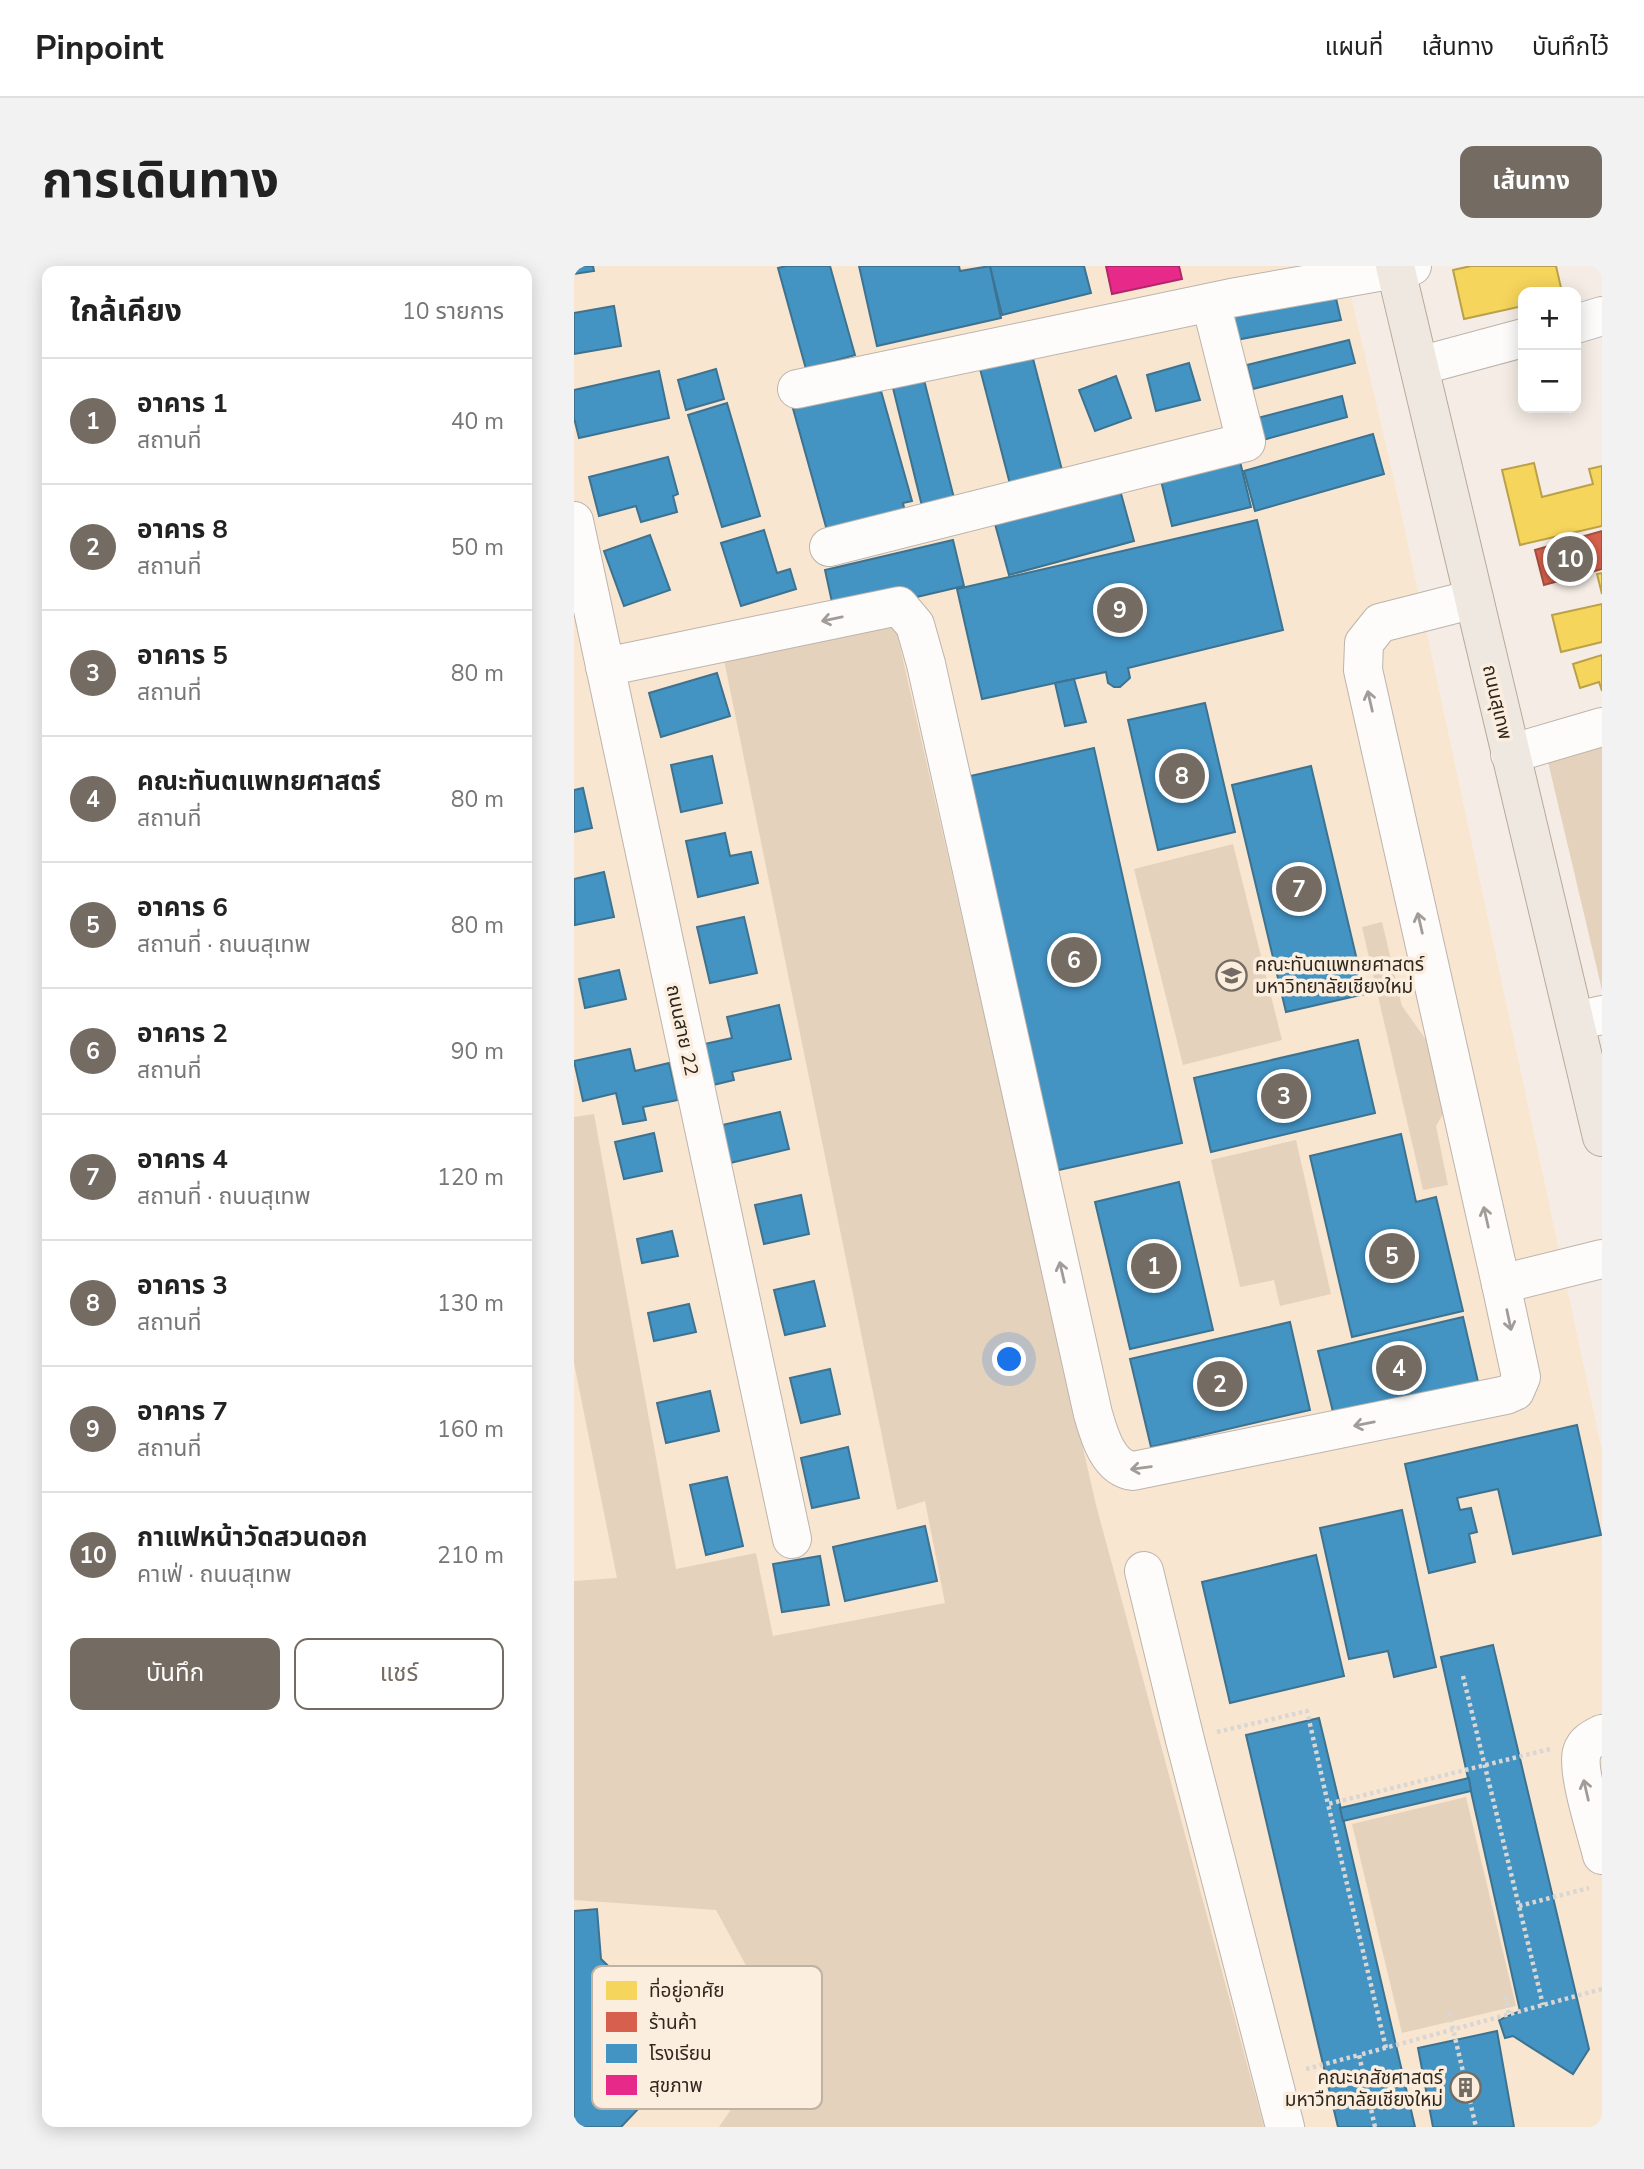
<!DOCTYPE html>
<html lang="th">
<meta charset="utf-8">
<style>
:root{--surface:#fff;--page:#f2f2f2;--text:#222;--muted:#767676;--line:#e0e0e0;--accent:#746c63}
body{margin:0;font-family:"Nunito Sans","Noto Sans Thai",sans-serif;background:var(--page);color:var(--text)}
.controls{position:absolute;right:21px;top:21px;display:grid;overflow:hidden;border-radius:14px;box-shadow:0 4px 18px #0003}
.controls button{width:63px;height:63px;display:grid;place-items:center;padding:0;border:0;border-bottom:2px solid var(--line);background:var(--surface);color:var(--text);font:35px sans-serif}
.you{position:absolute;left:436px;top:1094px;width:24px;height:24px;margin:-18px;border:5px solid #fff;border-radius:50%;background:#1a73e8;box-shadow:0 0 0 10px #1a73e833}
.badge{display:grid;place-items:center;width:46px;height:46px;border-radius:50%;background:var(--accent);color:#fff;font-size:23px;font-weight:700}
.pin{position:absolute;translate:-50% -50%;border:4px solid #fff;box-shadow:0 2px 7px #0006}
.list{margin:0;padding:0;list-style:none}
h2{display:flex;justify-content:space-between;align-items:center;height:91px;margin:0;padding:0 28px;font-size:30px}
h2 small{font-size:23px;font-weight:400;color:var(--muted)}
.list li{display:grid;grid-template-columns:46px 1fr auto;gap:21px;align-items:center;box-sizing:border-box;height:126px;padding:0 28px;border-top:2px solid var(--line)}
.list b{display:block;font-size:26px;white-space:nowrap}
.list p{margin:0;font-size:23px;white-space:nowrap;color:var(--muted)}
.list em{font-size:23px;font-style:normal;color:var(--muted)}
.actions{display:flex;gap:14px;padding:21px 28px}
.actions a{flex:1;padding:16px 0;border:2px solid var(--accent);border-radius:14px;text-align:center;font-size:24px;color:var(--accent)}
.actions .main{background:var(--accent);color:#fff}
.map{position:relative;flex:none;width:1028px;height:1861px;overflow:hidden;border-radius:14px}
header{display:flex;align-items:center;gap:42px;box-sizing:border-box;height:98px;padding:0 35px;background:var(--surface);border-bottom:2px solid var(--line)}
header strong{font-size:33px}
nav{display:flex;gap:38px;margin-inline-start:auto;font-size:24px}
.intro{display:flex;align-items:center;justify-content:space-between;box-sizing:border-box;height:168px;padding:0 42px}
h1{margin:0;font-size:49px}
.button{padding:18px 32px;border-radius:14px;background:var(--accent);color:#fff;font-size:24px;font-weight:700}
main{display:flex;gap:42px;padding:0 42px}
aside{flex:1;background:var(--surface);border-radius:14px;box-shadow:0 4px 18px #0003}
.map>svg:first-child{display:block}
.built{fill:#f9e6d1}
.green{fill:#e4d2bc}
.homes{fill:#f6d55c;stroke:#baa149;stroke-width:2}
.shops{fill:#d6604d;stroke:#a44f3f;stroke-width:2}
.schools{fill:#4393c3;stroke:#3d7391;stroke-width:2}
.health{fill:#e7298a;stroke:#b02869;stroke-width:2}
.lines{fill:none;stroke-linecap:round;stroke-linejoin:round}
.minor-casing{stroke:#bcb4ac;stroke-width:40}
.major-casing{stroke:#b7a999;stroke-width:40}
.path{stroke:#d9d6d3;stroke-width:4.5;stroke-dasharray:3.5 3.5;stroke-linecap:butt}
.minor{stroke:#fefcfb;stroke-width:38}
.major{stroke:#eee8e0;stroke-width:38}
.oneway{stroke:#a19c97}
.labels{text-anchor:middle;stroke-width:7;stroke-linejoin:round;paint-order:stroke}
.street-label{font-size:19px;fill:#2f271d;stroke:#fceede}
.poi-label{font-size:19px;fill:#2f271d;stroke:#fceede;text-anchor:start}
.key{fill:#fceede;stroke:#beb2a4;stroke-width:2}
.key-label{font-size:19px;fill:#2f271d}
</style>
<header>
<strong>Pinpoint</strong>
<nav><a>แผนที่</a><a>เส้นทาง</a><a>บันทึกไว้</a></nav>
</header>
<div class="intro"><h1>การเดินทาง</h1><a class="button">เส้นทาง</a></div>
<main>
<aside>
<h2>ใกล้เคียง<small>10 รายการ</small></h2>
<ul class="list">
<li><span class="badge">1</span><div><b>อาคาร 1</b><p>สถานที่</p></div><em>40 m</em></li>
<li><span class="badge">2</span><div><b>อาคาร 8</b><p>สถานที่</p></div><em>50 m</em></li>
<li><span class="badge">3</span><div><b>อาคาร 5</b><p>สถานที่</p></div><em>80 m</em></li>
<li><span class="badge">4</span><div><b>คณะทันตแพทยศาสตร์</b><p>สถานที่</p></div><em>80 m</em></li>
<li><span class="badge">5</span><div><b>อาคาร 6</b><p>สถานที่ · ถนนสุเทพ</p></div><em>80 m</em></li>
<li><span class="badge">6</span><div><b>อาคาร 2</b><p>สถานที่</p></div><em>90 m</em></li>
<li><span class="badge">7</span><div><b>อาคาร 4</b><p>สถานที่ · ถนนสุเทพ</p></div><em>120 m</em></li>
<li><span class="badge">8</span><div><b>อาคาร 3</b><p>สถานที่</p></div><em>130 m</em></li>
<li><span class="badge">9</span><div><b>อาคาร 7</b><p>สถานที่</p></div><em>160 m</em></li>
<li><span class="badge">10</span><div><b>กาแฟหน้าวัดสวนดอก</b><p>คาเฟ่ · ถนนสุเทพ</p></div><em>210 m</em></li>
</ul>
<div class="actions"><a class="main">บันทึก</a><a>แชร์</a></div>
</aside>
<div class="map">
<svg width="1028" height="1861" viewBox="0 0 1028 1861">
<rect width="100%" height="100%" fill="#f5ede5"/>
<path class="built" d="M0,0H770L820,213L1028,1185V1861H0Z"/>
<g class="green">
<path d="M319,350L522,1239L690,1861H145L209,1768L142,1644L0,1634V1315L43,1312L0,1097V851L20,848L102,1303L182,1287L199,1370L371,1337L351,1235L323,1244L150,394Z"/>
<path d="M1028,462V724L970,479Z"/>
<path d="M659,578L708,774L609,799L560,603Z"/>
<path d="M808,656L828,740L860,785L873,841L862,860L874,919L849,924L788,661Z"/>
<path d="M722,874L757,1028L706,1040L700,1014L666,1021L637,894Z"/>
<path d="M892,1531L942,1740L828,1767L778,1558Z"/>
</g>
<g class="homes">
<path d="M897,0H982L988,26H949V40L890,53L879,4Z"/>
<path d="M960,197L968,231L1019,218L1015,203L1028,200V260L946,279L928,204Z"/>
<path d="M1028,307V328L1023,308Z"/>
<path d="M1028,338V376L987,386L978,349Z"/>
<path d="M1028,389V425L1025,416L1006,422L999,398Z"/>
</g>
<path class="shops" d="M1028,265V303L970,319L961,284Z"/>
<g class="schools">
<path d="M0,0H19L20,5L0,8Z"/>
<path d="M212,0H256L281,89L232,103L204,2Z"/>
<path d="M285,0H385L386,5L416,0L427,52L303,80Z"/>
<path d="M416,0H510L517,27L428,49Z"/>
<path d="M761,28L767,54L662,74L657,49Z"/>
<path d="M40,40L47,80L0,88V47Z"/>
<path d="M775,74L781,97L679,123L673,99Z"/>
<path d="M457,85L488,204L436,218L405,99Z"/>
<path d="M615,97L626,134L582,145L573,109Z"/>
<path d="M142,103L150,133L112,144L104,114Z"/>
<path d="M85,105L95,152L5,172L0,152V124Z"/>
<path d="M349,110L380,232L348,240L318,118Z"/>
<path d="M542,110L557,152L521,165L505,124Z"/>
<path d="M307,125L338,235L329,237L331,246L254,268L218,139Z"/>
<path d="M768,130L773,151L678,177L672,155Z"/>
<path d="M153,137L186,250L148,261L114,149Z"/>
<path d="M799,168L810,208L681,245L670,205Z"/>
<path d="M663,183L677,241L598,260L584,202Z"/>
<path d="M94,191L104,228L99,230L103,246L67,256L62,240L25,250L15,211Z"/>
<path d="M546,224L560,275L435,309L421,258Z"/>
<path d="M683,254L709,364L554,402L556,412L546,421H540L534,417L532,406L408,433L383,323Z"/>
<path d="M190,264L203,307L216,303L222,323L167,340L147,277Z"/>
<path d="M76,269L96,324L50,340L30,285Z"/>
<path d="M379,274L390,320L261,350L251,304Z"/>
<path d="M143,407L156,450L87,471L75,427Z"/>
<path d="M500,413L512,456L491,460L481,417Z"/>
<path d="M631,437L661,566L584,584L554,454Z"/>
<path d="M520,482L608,877L480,905L392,511Z"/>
<path d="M138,490L148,537L107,546L97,499Z"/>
<path d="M737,500L791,728L712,746L658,519Z"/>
<path d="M9,522L18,562L0,566V524Z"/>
<path d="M151,567L156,590L177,586L184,617L124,631L112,575Z"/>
<path d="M30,606L40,651L1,659L0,613Z"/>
<path d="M170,651L183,707L136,717L123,661Z"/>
<path d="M45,704L52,733L11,742L5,713Z"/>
<path d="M205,739L217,793L158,806L160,814L135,820L126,779L158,772L153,751Z"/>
<path d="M784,774L801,847L637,886L620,812Z"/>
<path d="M56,783L61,805L95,797L104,834L69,841L72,854L49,858L42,827L9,835L0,795Z"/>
<path d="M206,846L215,883L152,898L144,860Z"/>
<path d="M80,867L88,905L50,913L41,876Z"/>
<path d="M827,868L842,936L862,931L889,1045L778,1071L736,890Z"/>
<path d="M605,916L639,1064L556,1083L521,936Z"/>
<path d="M227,929L235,968L190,978L181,939Z"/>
<path d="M98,965L104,990L68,997L63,973Z"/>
<path d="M240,1015L251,1060L211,1069L200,1024Z"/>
<path d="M115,1038L122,1066L80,1075L74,1047Z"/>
<path d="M889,1051L905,1120L761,1154L744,1085Z"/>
<path d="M716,1056L736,1144L577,1181L556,1093Z"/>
<path d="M256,1103L266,1148L227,1157L216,1112Z"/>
<path d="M136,1125L145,1165L92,1177L83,1137Z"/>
<path d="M1003,1159L1027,1269L939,1288L924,1223L883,1232L886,1244L897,1242L903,1266L895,1268L901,1296L855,1307L831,1198Z"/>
<path d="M274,1181L285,1232L238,1242L227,1192Z"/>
<path d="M153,1211L169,1280L132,1289L116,1219Z"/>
<path d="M828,1244L862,1401L820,1411L814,1385L775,1393L746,1262Z"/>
<path d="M351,1260L363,1315L271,1335L259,1281Z"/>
<path d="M742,1289L770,1410L656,1437L628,1316Z"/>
<path d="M246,1290L255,1339L208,1346L199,1298Z"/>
<path d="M919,1379L1015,1783L999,1808L939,1770L931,1772L925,1754L946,1745L867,1391Z"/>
<path d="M745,1452L765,1535L841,1861H764L749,1798L672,1469Z"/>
<path d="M895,1512L897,1525L769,1555L766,1542Z"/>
<path d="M23,1643L27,1693L121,1783L47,1861H0V1645Z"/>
<path d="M923,1765L940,1861H859L844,1782Z"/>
</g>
<path class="health" d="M532,0H605L608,13L538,28Z"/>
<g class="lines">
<defs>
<g id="minor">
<path d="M1002,58L1028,50"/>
<path d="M845,100L949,72"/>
<path d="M223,123L657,32L838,0"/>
<path d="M0,255L218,1273"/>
<path d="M255,281L672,176L637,37"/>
<path d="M900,333L806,357L790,377L789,404L927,1018"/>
<path d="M31,401L325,340L341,359L352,398L519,1148C525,1169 534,1202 559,1205L932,1129L941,1125L947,1111L927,1018L1028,993"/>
<path d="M936,488L1028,461"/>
<path d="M1002,755L1028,749"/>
<path d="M570,1305L611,1474L711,1861"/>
<path d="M1028,1468C1020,1472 1011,1476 1008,1486C1002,1504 1023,1568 1028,1589"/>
</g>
<path id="major" d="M821,0L1028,871"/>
</defs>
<use href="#minor" class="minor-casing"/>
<use href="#major" class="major-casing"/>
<g class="path">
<path d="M889,1410L969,1739"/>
<path d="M643,1466L733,1445L754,1538"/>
<path d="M945,1640L1015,1622"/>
<path d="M931,1730L935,1748"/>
<path d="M875,1746L902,1861"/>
<path d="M812,1782L754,1538L976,1483"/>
<path d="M732,1803L785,1789"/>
<path d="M801,1861L785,1789L1028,1723"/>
</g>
<use href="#minor" class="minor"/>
<use href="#major" class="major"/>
</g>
<defs><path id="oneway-shaft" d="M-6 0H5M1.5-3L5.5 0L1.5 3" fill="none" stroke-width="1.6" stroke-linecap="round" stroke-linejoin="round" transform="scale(1.75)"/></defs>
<g class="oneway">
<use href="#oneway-shaft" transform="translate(258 353) rotate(168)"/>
<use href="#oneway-shaft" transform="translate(796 435) rotate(-103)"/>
<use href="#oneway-shaft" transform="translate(846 657) rotate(-103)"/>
<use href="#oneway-shaft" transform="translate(912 951) rotate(-103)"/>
<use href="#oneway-shaft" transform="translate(488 1006) rotate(-103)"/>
<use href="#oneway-shaft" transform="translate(935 1054) rotate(78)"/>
<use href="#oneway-shaft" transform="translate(790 1158) rotate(169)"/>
<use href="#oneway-shaft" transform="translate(567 1202) rotate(172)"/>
<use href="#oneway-shaft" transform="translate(1012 1524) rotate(-103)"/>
</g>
<defs>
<symbol id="university-ring" viewBox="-11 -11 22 22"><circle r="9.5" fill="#fceede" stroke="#746c63" stroke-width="1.5"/><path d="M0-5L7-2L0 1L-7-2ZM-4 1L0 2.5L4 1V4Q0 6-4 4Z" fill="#746c63"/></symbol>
<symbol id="building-ring" viewBox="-11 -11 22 22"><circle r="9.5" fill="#fceede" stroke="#746c63" stroke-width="1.5"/><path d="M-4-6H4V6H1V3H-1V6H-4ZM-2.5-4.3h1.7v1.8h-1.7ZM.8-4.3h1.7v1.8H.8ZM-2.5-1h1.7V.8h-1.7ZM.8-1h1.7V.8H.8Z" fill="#746c63"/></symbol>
</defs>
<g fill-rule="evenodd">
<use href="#university-ring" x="640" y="692" width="35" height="35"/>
<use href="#building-ring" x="874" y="1804" width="35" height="35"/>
</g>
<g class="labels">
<g class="street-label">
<text transform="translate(924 436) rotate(77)" y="7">ถนนสุเทพ</text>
<text transform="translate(109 764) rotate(78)" y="7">ถนนสาย 22</text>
</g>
<g class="poi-label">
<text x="681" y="705">คณะทันตแพทยศาสตร์<tspan x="681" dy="22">มหาวิทยาลัยเชียงใหม่</tspan></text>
<text x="869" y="1818" text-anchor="end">คณะเภสัชศาสตร์<tspan x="869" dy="22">มหาวืทยาลัยเชียงใหม่</tspan></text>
</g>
</g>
<rect x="18" y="1700" width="230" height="143" rx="10" class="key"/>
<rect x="32" y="1715" width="31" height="19" fill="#f6d55c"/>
<rect x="32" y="1746" width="31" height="20" fill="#d6604d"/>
<rect x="32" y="1778" width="31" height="19" fill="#4393c3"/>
<rect x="32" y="1809" width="31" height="20" fill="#e7298a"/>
<g class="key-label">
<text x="75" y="1731">ที่อยู่อาศัย</text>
<text x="75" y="1763">ร้านค้า</text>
<text x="75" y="1794">โรงเรียน</text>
<text x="75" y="1826">สุขภาพ</text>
</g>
</svg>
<div class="controls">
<button>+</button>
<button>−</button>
</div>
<div class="you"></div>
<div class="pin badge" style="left:580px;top:1000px">1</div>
<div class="pin badge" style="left:646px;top:1118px">2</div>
<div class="pin badge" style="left:710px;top:830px">3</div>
<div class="pin badge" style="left:825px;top:1102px">4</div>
<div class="pin badge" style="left:818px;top:990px">5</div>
<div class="pin badge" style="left:500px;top:694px">6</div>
<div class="pin badge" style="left:725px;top:623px">7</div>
<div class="pin badge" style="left:608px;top:510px">8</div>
<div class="pin badge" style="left:546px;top:344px">9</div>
<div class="pin badge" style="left:996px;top:293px">10</div>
</div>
</main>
